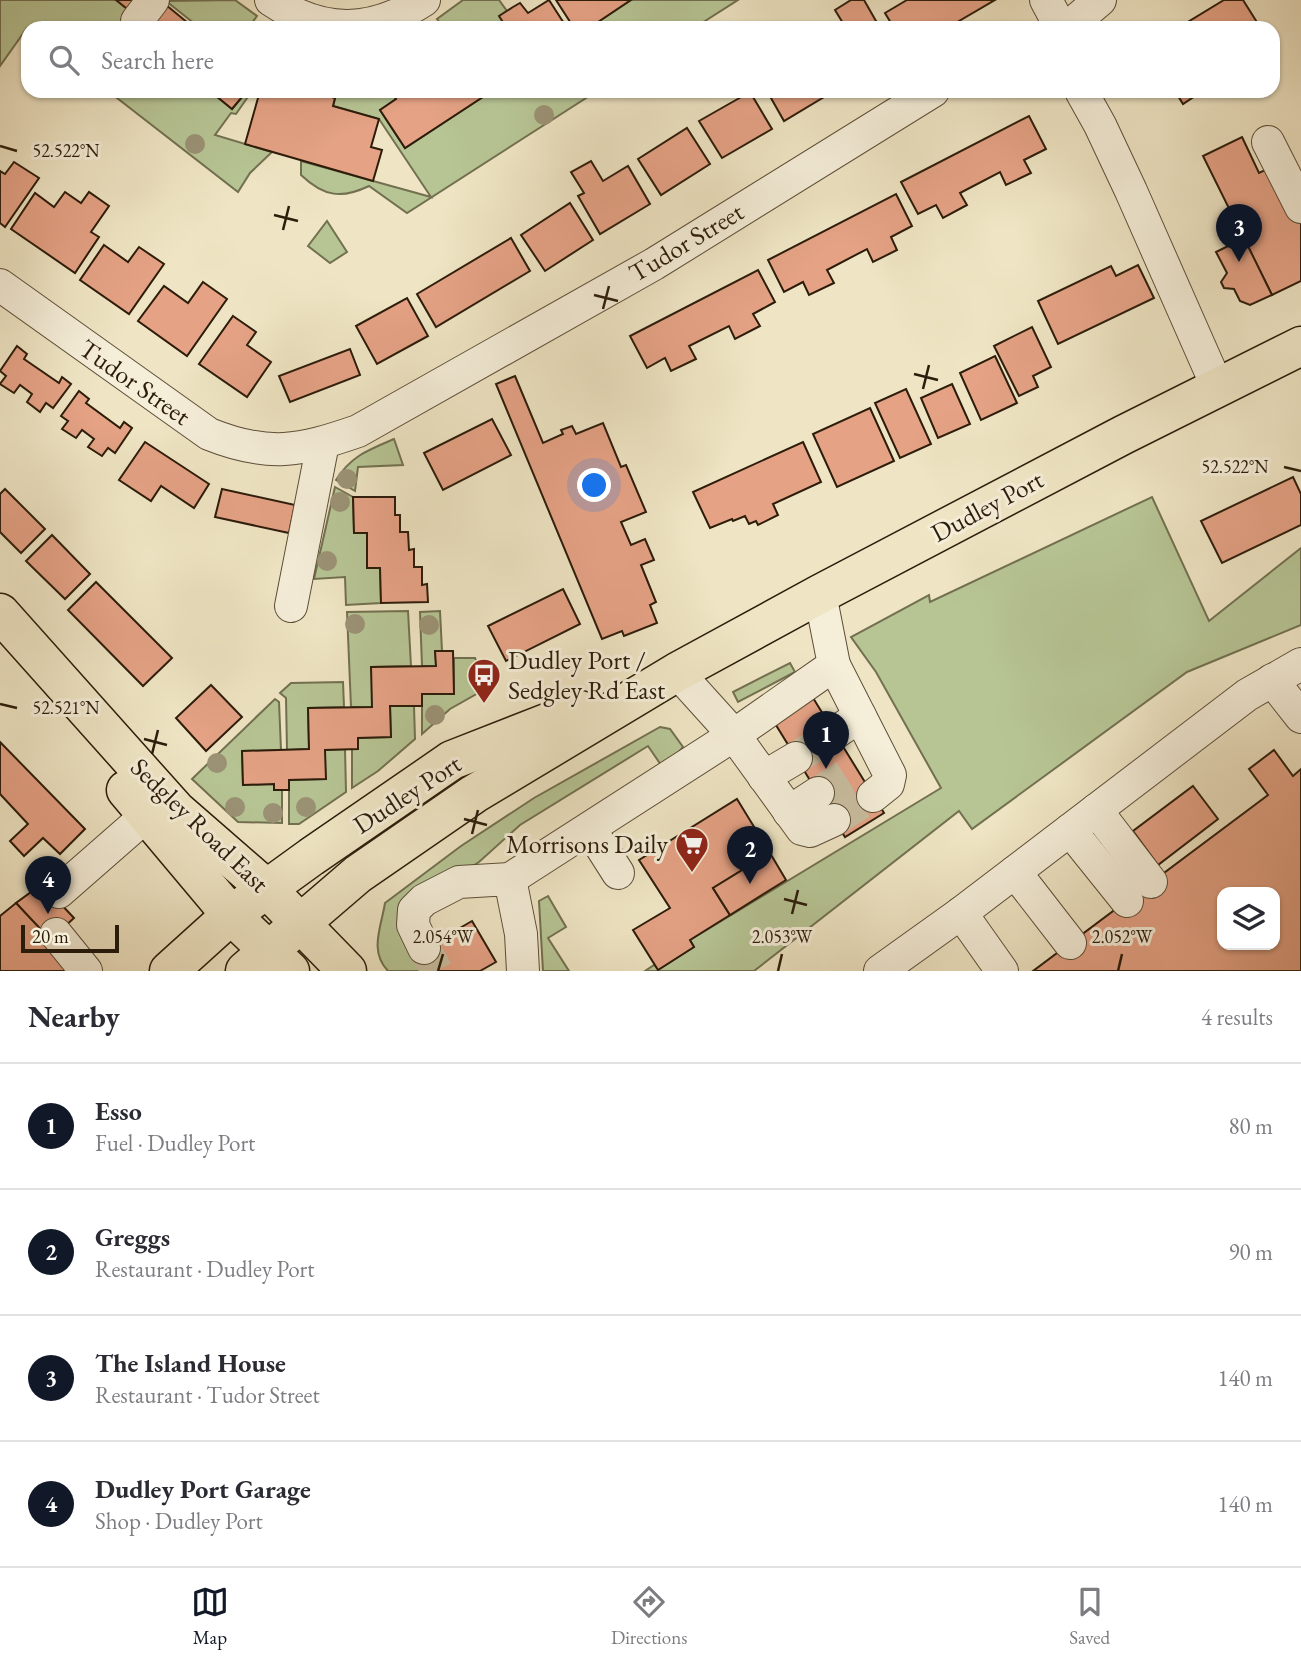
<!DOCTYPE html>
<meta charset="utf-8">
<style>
:root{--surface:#fff;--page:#f7f7f7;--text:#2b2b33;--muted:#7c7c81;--line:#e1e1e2;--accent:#111827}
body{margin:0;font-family:"EB Garamond",serif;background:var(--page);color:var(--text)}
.controls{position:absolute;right:21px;bottom:21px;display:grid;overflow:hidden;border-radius:14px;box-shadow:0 2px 5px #0004}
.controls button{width:63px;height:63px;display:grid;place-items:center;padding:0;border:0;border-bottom:2px solid var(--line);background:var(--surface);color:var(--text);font:35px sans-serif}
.scale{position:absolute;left:21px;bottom:18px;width:98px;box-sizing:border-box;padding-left:7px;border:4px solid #2c1c0a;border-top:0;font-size:19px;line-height:24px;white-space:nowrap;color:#2c1c0a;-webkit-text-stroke:5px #f5eed9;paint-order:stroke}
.you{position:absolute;left:595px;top:486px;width:24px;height:24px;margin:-18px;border:5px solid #fff;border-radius:50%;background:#1a73e8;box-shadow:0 0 0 10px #1a73e833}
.badge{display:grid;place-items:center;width:46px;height:46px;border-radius:50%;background:var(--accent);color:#fff;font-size:23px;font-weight:700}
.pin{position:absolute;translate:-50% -58px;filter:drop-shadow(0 2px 4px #0008)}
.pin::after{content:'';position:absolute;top:37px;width:24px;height:21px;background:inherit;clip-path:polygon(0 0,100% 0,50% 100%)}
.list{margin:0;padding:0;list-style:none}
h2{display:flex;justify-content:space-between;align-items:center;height:91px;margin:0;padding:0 28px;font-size:30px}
h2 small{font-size:23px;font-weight:400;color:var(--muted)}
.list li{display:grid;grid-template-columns:46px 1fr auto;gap:21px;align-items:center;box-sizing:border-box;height:126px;padding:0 28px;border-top:2px solid var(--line)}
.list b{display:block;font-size:26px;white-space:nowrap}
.list p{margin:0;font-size:23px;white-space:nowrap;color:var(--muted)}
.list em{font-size:23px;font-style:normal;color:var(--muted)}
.icon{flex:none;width:38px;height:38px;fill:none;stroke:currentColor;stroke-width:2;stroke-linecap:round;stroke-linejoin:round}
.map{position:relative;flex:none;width:1301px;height:971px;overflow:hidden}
.search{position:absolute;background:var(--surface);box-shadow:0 2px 5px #0004;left:21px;right:21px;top:21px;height:77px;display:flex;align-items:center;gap:18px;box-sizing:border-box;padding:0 24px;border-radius:21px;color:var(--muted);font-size:26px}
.sheet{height:595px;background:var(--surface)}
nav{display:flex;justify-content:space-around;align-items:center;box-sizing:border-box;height:98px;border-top:2px solid var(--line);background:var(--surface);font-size:19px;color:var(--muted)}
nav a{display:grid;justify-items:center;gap:4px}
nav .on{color:var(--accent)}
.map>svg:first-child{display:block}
.green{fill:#b7c595;stroke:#727050;stroke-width:2}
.building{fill:#e5a285;stroke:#2c1c0a;stroke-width:2;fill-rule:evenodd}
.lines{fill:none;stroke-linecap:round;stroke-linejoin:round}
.minor-tunnel{stroke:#c8bd9f;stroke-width:32;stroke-dasharray:32 16;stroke-linecap:butt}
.minor-casing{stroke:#5d4e38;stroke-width:34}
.major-casing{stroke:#2c1c0a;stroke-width:41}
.highway-casing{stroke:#2c1c0a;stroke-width:41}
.minor{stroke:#f5eed9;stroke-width:32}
.major{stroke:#efe5c4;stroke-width:38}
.highway{stroke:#efe5c4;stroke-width:38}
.tree{fill:#9b9275}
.ticks{fill:none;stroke:#2c1c0a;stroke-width:2.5}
.labels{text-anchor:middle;stroke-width:6;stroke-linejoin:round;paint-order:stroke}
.street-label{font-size:26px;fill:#2c1c0a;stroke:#f5eed9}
.poi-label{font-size:26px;fill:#2c1c0a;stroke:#f5eed9;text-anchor:start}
.ticks-label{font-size:18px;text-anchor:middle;fill:#2c1c0a;stroke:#f5eed9;stroke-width:6;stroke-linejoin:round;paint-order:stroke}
</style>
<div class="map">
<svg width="1301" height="971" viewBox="0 0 1301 971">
<rect width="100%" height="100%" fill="#efe5c4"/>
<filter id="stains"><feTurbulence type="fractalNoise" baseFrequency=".00286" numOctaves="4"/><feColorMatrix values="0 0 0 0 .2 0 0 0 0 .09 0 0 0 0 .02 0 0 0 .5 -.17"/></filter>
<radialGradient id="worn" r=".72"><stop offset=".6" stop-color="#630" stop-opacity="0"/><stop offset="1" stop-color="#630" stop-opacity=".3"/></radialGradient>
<g class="green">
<path d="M0,0H116L151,28H27L0,66Z"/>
<path d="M235,0L257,16L248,28H200L166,1Z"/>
<path d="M463,0H499L507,11L506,27L444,28L437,19Z"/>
<path d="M631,0H738L694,28H589Z"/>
<path d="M108,91H210L232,109L247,91H252L236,114L231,113L215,135L272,152L250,173L238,192Z"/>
<path d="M329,91H391L396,99L380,110L405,148L492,91H597L407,213L369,186C342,199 324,197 301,175V161L431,197L379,119L333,106L335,99L327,96Z"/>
<path d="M327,221L347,252L330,263L308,246Z"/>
<path d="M394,439L403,465L358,467L355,491L336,480C351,456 368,450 394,439Z"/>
<path d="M335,487L353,497L354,533H367V567L380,568L381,603L346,605L345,577L314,579Z"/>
<path d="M1152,497L1209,621L1301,548V625L1187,672L972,829L959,811L754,971H645L654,965L659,969L694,947L690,940L941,788L876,672L851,637L929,595L930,602Z"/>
<path d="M408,611L411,666L372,667V707H351L347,612Z"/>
<path d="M440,611L442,651H435L436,666H422L420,612Z"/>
<path d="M454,658H475L487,688L450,709L422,734V694H454Z"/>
<path d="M790,663L795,672L738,702L733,692Z"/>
<path d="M343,682L344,707L308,708L309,749L287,750L286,698L280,693L291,683Z"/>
<path d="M275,699L279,702L281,750L242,751L243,785L274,784L275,790H282V823L238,822L192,779Z"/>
<path d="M390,706H414L415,739L378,771L352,788V749H358V738L391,737Z"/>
<path d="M660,727L670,729L683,747L672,760L661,765L648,746L520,825L479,862L409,906L425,971H388C369,951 381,928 385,903L461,846L534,798Z"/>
<path d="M345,749L346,792L299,824H289V780L325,779V750Z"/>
<path d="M548,896L566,927L548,938L569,971H543L539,901Z"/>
</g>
<g class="building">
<path d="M116,0H160L194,28H151Z"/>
<path d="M549,0L567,28H505L506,27L499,16L513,7L520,3L528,13Z"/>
<path d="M556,0H631L589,28H574Z"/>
<path d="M851,0H864L880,28H846L835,10Z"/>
<path d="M907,0H995L947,28H894L885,13Z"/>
<path d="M1224,0H1243L1260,27L1178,28Z"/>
<path d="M210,91H247L232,109Z"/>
<path d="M260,91H281L291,94L292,91H310L335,98L333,106L379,119L371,147L382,150L373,181L245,144Z"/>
<path d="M391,91H492L405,148L380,110L396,99Z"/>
<path d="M767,91H834L784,121Z"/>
<path d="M1175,91H1201V92L1183,104Z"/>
<path d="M750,92L772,129L722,158L699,121Z"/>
<path d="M1029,116L1046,149L1024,160L1031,173L1006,185L1000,172L960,193L967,205L943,218L936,205L918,214L901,182Z"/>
<path d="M687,128L710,164L661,195L638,159Z"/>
<path d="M1242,137L1259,173L1276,165L1301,216V281L1272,295L1203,156Z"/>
<path d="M591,161L603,181L628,166L650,204L600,234L578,196L584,193L571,172Z"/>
<path d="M14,162L39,178L5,227L0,223V171L5,174Z"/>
<path d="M65,192L81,203L89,192L109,206L91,232L99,237L75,273L11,229L35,193L54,207Z"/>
<path d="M896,194L912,226L891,237L897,250L873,262L867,249L827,270L834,283L809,295L803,282L784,292L768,260Z"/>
<path d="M570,203L593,240L545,271L521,235Z"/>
<path d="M511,238L530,271L436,327L417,294Z"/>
<path d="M1244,238L1272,295L1250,305L1240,301L1234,289L1224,288L1221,282L1227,273L1216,252Z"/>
<path d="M104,245L128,262L139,247L164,264L129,314L80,280Z"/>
<path d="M1138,265L1154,298L1058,344L1038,301L1111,266L1116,276Z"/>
<path d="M758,270L775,302L753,314L760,326L735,339L729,326L689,346L696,359L671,371L665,358L647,368L630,336Z"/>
<path d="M203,282L227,299L187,356L138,321L164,286L188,303Z"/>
<path d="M407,298L428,336L377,364L356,326Z"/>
<path d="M233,316L256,332L247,345L271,362L247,397L199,364Z"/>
<path d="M1032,327L1051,367L1033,376L1038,387L1019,396L994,346Z"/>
<path d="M17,346L27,354L24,359L59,383L62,377L71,384L53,408L46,403L40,412L27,402L32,394L20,385L14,393L0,384L6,376L0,371Z"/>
<path d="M350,349L360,375L290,402L279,376Z"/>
<path d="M995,356L1017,403L981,420L960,373Z"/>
<path d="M515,376L543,443L563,434L561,430L572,426L576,434L603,423L621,467L626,465L646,512L621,522L631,545L645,539L654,560L641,565L656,602L650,605L657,623L624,636L622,631L602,639L496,384Z"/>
<path d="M952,384L970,424L938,438L921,398Z"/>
<path d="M906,389L931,444L900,458L875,403Z"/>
<path d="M79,391L89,399L86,403L120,428L124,422L132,428L115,453L108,448L102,456L88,447L94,439L82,430L76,438L62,429L68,421L61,416Z"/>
<path d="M870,408L894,461L837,487L813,434Z"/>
<path d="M492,419L511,455L443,490L424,453Z"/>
<path d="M145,442L209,484L194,508L161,486L151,501L119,480Z"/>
<path d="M803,442L821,482L773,504L778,515L758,525L756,521L749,524L745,516L733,521L732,519L710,528L693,492Z"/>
<path d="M1293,477L1301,494V525L1222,563L1201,521Z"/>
<path d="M5,489L45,529L21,553L0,532V494Z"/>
<path d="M222,489L295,505L289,533L215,517Z"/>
<path d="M353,497H395V515H400V532H408L409,550L414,549V567H422V585L427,584L428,602L381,603L380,568H367V533H354Z"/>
<path d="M52,535L90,574L65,599L26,561Z"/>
<path d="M96,582L172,658L143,686L68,610Z"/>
<path d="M563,589L580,624L506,661L488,626Z"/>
<path d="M435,651H453L454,694H422V706H390L391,737L358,738V749L325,750L326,779L289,780V790H274V784L243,785L242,751L309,749L308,708L372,707L371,667L436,666Z"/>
<path d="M211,685L242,717L206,751L176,718Z"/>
<path d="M810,693L884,813L845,837L771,717Z"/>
<path d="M0,742L85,829L60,854L43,838L24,856L10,841L28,824L0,794Z"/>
<path d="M1274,750L1293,776L1301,769V971H1033L1268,795L1249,769ZM1222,892H1275V945H1222Z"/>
<path d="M1193,786L1218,819L1158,865L1133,831Z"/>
<path d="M737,799L770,853L713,888L730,915L690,940L694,947L658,970L633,930L670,908L639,860Z"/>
<path d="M770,853L786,880L730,915L713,888Z"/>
<path d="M42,884L74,918L50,940L16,903Z"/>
<path d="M16,903L76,967L71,971H0V916Z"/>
<path d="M472,921L496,962L480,971H425L415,954Z"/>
</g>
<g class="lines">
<g class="minor-tunnel">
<path d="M796,758L835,733"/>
<path d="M818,793L857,768"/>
<path d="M834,820L873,796"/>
<path d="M424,948L437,971"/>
</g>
<defs>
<g id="minor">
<path d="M271,0C323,35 372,34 424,0"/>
<path d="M1046,0L1061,28"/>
<path d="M137,21L153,0"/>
<path d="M1067,28L1100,0"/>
<path d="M1081,91L1100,125L1131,191L1217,386"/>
<path d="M1268,142L1301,207"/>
<path d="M0,285L209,434C269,458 300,451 358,431L654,264L933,91"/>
<path d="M291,606L323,443"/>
<path d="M834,665L890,775L888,784L873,796"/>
<path d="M677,672L734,735L834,665L820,594"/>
<path d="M1272,680L1301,717"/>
<path d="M835,733L860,716"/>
<path d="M764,777L796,758"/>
<path d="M1096,810L1151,882"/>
<path d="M789,812L818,793"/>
<path d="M590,829L618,873"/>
<path d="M1070,830L1127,901"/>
<path d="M1015,872L1070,943"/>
<path d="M510,879L734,735L802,829L810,831L834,820"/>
<path d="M59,892L147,815"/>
<path d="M961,913L1002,971"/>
<path d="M56,934L86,971"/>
<path d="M424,948L413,925L414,910L424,900L459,882L510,879L521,934L523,971"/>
<path d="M880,971L961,913L1247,695L1301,664"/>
</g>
<g id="major">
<path d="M0,613L176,810L268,890L347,971"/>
<path d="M126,790L231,915L290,971"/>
</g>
<g id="highway">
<path d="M169,971L231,915L311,857L452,760L580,710"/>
<path d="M245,971L358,874L474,794L677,672L820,594L1123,435L1301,346"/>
</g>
</defs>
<use href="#minor" class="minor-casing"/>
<use href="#major" class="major-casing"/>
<use href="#highway" class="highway-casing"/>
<use href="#minor" class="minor"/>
<use href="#major" class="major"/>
<use href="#highway" class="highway"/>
</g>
<g class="tree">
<circle cx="544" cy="115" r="10"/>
<circle cx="195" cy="144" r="10"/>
<circle cx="347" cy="479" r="10"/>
<circle cx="340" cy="502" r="10"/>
<circle cx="327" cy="561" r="10"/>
<circle cx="355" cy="624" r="10"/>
<circle cx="429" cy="625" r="10"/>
<circle cx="435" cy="715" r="10"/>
<circle cx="217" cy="763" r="10"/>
<circle cx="235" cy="807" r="10"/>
<circle cx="306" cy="807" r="10"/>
<circle cx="273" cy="813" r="10"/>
</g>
<path class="ticks" d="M0,146L17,151M274,215L298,221M283,230L289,206M594,295L618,301M603,309L609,286M914,374L938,380M923,389L929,365M1284,467L1301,471M0,704L17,708M144,739L167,745M152,754L158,730M464,819L487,825M472,834L478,810M784,899L807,905M792,914L798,890M438,971L443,954M778,971L782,954M1118,971L1122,954"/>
<defs>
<symbol id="bus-pin" viewBox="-11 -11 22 30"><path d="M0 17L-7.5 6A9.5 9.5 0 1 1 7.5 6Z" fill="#8f2418" stroke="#f5eed9"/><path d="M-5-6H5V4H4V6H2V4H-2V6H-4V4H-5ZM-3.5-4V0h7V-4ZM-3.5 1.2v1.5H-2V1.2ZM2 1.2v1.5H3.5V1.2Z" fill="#fff"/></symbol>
<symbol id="supermarket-pin" viewBox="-11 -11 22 30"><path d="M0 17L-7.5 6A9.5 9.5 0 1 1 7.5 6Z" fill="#8f2418" stroke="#f5eed9"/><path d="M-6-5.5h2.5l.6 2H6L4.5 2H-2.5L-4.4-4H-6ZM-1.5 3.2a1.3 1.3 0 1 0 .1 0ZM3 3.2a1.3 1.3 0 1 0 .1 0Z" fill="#fff"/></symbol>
</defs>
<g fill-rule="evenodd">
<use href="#bus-pin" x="465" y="656" width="38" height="52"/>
<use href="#supermarket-pin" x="673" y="825" width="38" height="52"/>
</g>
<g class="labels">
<g class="street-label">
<text transform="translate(686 242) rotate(-31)" y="9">Tudor Street</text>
<text transform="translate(135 382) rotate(35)" y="9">Tudor Street</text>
<text transform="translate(987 506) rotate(-28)" y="9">Dudley Port</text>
<text transform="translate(407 794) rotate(-33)" y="9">Dudley Port</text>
<text transform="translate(200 825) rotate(44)" y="9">Sedgley Road East</text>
</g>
<g class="poi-label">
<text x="508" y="669">Dudley Port /<tspan x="508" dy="30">Sedgley Rd East</tspan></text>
<text x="668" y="853" text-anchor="end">Morrisons Daily</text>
</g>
</g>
<g class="ticks-label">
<text x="66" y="157">52.522°N</text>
<text x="1235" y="473">52.522°N</text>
<text x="66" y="714">52.521°N</text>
<text x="443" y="943">2.054°W</text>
<text x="782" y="943">2.053°W</text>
<text x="1122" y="943">2.052°W</text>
</g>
<rect width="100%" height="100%" filter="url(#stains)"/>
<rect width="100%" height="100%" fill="url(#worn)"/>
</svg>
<div class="controls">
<button><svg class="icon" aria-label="layers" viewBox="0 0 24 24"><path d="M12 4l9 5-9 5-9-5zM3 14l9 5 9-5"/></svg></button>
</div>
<div class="scale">20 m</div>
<div class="you"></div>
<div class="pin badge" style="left:826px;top:769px">1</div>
<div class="pin badge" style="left:750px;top:884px">2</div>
<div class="pin badge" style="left:1239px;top:262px">3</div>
<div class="pin badge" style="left:48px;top:914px">4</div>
<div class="search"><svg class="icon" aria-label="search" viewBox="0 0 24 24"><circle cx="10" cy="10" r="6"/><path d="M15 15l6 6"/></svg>Search here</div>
</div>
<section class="sheet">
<h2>Nearby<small>4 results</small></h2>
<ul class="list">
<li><span class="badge">1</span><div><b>Esso</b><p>Fuel · Dudley Port</p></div><em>80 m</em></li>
<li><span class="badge">2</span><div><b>Greggs</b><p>Restaurant · Dudley Port</p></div><em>90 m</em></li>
<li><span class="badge">3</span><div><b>The Island House</b><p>Restaurant · Tudor Street</p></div><em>140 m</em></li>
<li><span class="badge">4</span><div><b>Dudley Port Garage</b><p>Shop · Dudley Port</p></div><em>140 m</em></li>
</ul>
</section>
<nav>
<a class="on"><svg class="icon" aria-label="map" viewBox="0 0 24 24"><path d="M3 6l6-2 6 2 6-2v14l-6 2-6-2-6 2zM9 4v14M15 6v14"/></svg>Map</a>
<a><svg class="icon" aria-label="directions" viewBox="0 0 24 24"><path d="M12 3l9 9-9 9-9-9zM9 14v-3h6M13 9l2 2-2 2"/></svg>Directions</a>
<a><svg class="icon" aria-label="saved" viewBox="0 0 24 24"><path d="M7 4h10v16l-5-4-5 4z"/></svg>Saved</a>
</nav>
